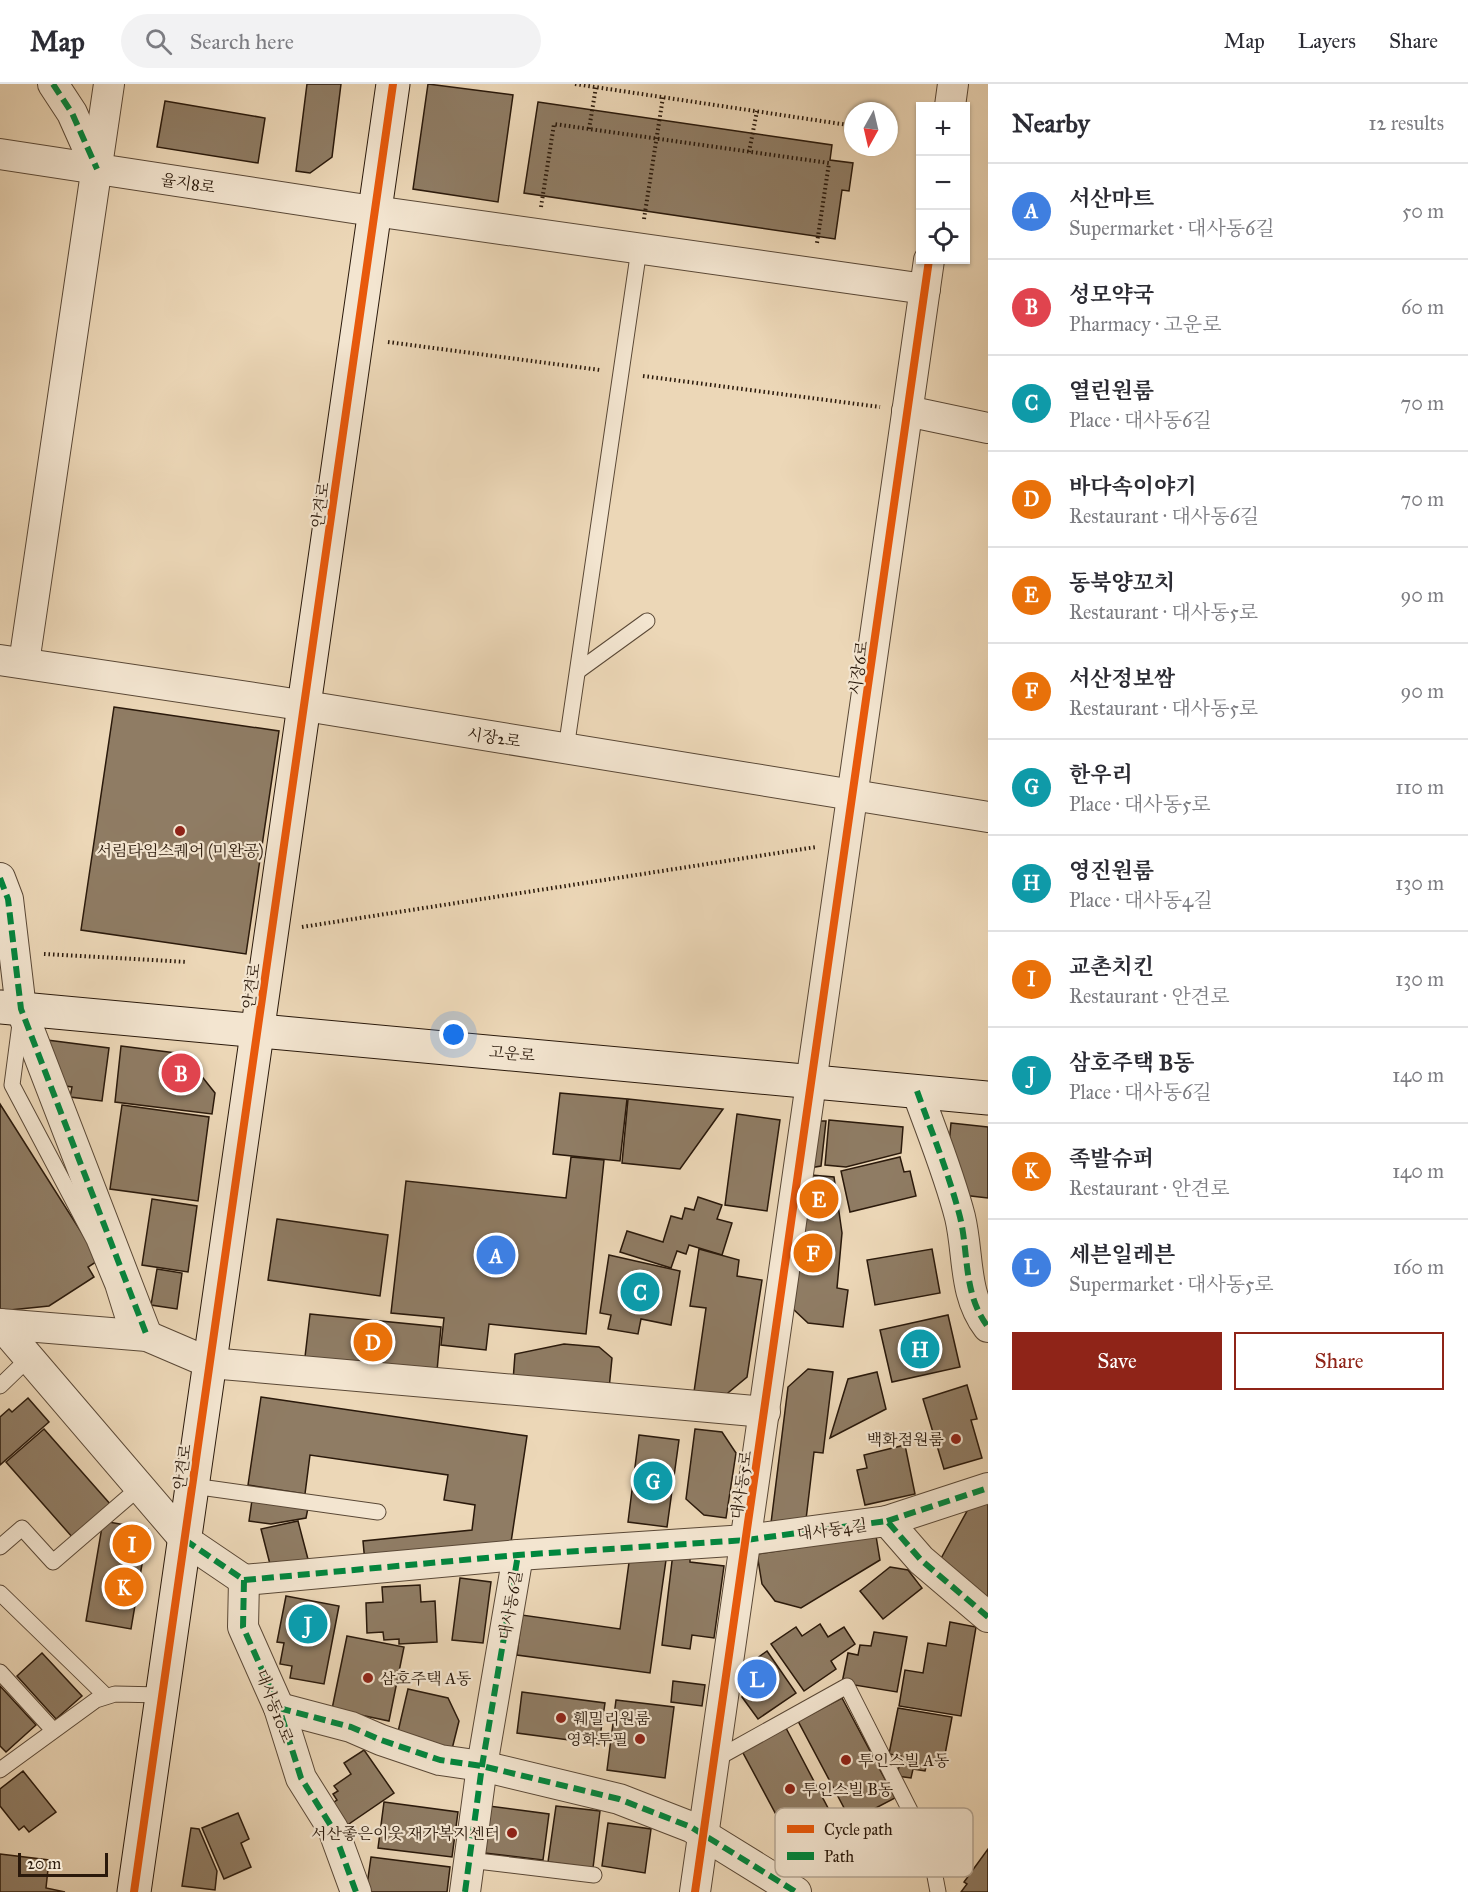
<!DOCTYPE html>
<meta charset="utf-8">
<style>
:root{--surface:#fff;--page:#f2f2f3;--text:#2b2b33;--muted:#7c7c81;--line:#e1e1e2;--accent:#8f2418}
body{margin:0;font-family:"IM FELL Great Primer","Noto Serif KR",serif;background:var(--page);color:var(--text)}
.controls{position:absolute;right:18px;top:18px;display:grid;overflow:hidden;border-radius:0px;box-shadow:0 2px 4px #0004}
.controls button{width:54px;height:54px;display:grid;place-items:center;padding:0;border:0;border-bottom:2px solid var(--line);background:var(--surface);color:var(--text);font:30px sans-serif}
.compass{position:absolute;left:844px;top:18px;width:54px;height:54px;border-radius:50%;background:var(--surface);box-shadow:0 2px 4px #0004;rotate:188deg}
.scale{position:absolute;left:18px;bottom:15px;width:90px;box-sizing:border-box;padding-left:6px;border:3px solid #2a190b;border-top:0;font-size:16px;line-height:21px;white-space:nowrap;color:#2a190b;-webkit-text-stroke:4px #f3e5d0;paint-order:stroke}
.you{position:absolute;left:454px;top:951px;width:21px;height:21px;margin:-15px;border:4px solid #fff;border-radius:50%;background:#1a73e8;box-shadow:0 0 0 9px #1a73e833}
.badge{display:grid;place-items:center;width:39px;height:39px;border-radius:50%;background:var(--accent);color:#fff;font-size:20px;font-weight:700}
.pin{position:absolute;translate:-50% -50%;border:3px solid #fff;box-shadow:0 2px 6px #0006}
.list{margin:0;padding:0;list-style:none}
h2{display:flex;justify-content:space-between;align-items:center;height:78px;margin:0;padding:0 24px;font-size:26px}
h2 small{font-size:20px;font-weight:400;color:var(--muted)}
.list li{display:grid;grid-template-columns:39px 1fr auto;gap:18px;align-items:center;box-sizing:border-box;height:96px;padding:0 24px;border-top:2px solid var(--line)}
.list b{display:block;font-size:22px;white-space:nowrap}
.list p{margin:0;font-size:20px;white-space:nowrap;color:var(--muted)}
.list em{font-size:20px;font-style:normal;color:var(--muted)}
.actions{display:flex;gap:12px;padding:18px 24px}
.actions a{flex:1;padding:14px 0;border:2px solid var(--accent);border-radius:0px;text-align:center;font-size:21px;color:var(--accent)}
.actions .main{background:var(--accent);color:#fff}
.icon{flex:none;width:33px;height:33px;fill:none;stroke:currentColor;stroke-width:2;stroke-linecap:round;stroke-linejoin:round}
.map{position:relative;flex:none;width:988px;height:1808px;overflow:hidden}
header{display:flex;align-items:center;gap:36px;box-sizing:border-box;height:84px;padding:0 30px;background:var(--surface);border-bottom:2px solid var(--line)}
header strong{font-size:28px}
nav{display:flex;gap:33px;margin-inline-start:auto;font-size:21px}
.search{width:420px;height:54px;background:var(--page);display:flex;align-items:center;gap:15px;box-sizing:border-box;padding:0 21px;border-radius:33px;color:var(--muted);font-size:22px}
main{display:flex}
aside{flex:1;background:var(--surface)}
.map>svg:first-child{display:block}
.building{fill:#8f7c64;stroke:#2a190b;stroke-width:1.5}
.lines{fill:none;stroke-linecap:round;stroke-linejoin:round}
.lane-casing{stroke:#5a4836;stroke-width:17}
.street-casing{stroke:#5a4836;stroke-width:32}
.secondary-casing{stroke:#2a190b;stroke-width:35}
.path{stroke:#2a190b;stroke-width:4;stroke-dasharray:1.5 3;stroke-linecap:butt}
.lane{stroke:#f3e5d0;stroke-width:15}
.street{stroke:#f3e5d0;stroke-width:30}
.secondary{stroke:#f3e5d0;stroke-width:33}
.quiet{stroke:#00873e;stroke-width:6;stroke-dasharray:12 6;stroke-linecap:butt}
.cycleway-casing{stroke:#f3e5d0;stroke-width:11}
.cycleway{stroke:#e8590c;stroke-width:8}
.poi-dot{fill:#8f2418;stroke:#f3e5d0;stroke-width:2}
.labels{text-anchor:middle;stroke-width:4.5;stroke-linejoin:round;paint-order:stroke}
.street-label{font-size:16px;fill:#2a190b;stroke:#f3e5d0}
.poi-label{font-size:16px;fill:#2a190b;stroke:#f3e5d0;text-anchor:start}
.key{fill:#f3e5d0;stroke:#b7a895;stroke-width:1.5}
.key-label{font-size:16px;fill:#2a190b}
</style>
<header>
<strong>Map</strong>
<div class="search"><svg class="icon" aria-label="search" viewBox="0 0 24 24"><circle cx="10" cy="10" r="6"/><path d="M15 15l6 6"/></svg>Search here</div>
<nav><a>Map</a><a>Layers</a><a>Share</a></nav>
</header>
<main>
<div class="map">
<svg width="988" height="1808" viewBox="0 0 988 1808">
<rect width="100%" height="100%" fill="#ecd7b7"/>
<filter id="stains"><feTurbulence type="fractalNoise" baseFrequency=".00333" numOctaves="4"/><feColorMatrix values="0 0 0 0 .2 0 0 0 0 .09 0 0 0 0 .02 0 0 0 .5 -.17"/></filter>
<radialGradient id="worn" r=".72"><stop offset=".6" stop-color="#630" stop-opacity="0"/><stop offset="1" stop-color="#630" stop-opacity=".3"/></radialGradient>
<g class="building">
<path d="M307,0H341L332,73L310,89L296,87Z"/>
<path d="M428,0L513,11L498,118L413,105Z"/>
<path d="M165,17L265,34L258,79L157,63Z"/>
<path d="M538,18L832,61L830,76L853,79L849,107L842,106L835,155L524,109Z"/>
<path d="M114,623L279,647L246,870L81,846Z"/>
<path d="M47,956L109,964L102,1017L70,1013L72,1003L58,1001Z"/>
<path d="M121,962L184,970L215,1009L212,1030L115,1018Z"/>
<path d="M560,1009L627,1015L620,1077L553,1070Z"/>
<path d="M628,1015L723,1025L680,1085L622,1079Z"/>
<path d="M0,1020L99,1176L88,1183L94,1193L49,1222L0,1227Z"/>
<path d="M122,1021L209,1033L198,1117L110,1105Z"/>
<path d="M737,1030L780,1036L767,1127L725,1121Z"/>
<path d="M829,1036L903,1043L901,1069L846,1083L825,1081Z"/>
<path d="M820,1037H826L821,1082L809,1084Z"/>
<path d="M951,1039L988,1043V1114L954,1110L949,1060Z"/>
<path d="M571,1073L604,1076L586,1250L489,1240L486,1266L441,1261L444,1234L391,1229L406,1097L566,1114Z"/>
<path d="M900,1073L904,1088L910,1087L916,1112L850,1128L841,1087Z"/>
<path d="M811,1091L834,1093L842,1149L837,1204L848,1206L843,1243L808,1239L792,1224Z"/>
<path d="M698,1113L722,1121L717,1135L732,1139L722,1171L689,1161L686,1170L677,1167L671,1184L620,1168L627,1147L663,1158L671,1132L682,1135L685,1124L694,1126Z"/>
<path d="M152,1115L197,1122L188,1188L142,1181Z"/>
<path d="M277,1135L388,1151L380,1212L268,1196Z"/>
<path d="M699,1165L739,1176L737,1192L762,1196L747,1293L723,1313L694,1308L706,1224L690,1222Z"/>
<path d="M932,1165L940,1209L875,1221L867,1176Z"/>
<path d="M609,1171L680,1187L671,1241L641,1235L638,1250L608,1245L611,1231L600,1229Z"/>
<path d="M157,1185L182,1189L177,1225L151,1221Z"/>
<path d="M310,1230L441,1243L437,1287L305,1273Z"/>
<path d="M948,1231L960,1283L892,1298L880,1246Z"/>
<path d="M564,1260L599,1263L612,1274L609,1305L513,1297L515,1270Z"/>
<path d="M808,1285L833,1288L823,1369L814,1368L805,1444L771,1439L788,1303Z"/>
<path d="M877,1288L886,1325L830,1354L848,1295Z"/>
<path d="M967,1301L977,1335L971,1336L982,1374L944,1385L923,1315Z"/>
<path d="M261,1313L527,1352L510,1465L365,1479L363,1457L472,1446L475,1421L444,1416L448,1391L310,1371L305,1410L248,1401Z"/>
<path d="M28,1314L49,1338L0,1381V1333L9,1325L12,1328Z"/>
<path d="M44,1345L111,1421L73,1454L6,1378Z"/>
<path d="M695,1345L722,1348L736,1369L726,1434L704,1431L686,1415Z"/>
<path d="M639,1351L679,1356L667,1443L628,1438Z"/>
<path d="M905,1361L915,1410L865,1421L857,1386L867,1384L864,1371Z"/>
<path d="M977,1409L988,1415V1526L939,1478Z"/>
<path d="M252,1416L308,1424L306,1434L271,1440L249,1437Z"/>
<path d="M103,1437L148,1445L131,1545L86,1537Z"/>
<path d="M298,1437L309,1479L272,1488L261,1445Z"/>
<path d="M876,1452L880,1476L801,1524L775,1517L762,1500L757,1470Z"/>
<path d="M673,1469L690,1472V1478L724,1482L714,1554L692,1551L690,1565L662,1561Z"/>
<path d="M630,1471L666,1476L650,1589L517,1571L522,1531L620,1545Z"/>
<path d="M890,1483L908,1486L922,1504L883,1535L860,1507Z"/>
<path d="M460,1494L491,1498L483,1559L452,1556Z"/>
<path d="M420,1501L421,1518L435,1517L437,1558L399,1560V1555L384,1556L383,1548L367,1549L366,1519L383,1518L382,1503Z"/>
<path d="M286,1512L339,1522L324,1600L290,1594L292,1582L280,1580L284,1559L277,1558Z"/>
<path d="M950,1538L976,1543L961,1632L899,1622L905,1586L923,1589L928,1559L946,1562Z"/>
<path d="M820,1540L828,1553L844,1543L855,1560L831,1577L836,1585L804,1607L771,1560L796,1543L802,1552Z"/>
<path d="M874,1548L907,1553L897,1608L842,1599L848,1569L858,1571L860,1561L871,1562Z"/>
<path d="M347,1552L404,1563L389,1637L332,1625Z"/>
<path d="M767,1567L796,1609L758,1635L742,1613L749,1580Z"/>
<path d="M42,1569L82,1612L56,1635L17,1592Z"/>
<path d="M673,1597L705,1601L702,1622L671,1618Z"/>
<path d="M0,1602L36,1641L6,1668L0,1662Z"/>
<path d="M408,1605L448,1614L459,1637L452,1665L397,1652Z"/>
<path d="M522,1608L605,1619L599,1660L517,1649Z"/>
<path d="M842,1614L895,1714L851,1737L798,1637Z"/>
<path d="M616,1616L674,1623L665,1694L607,1686Z"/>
<path d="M898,1624L952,1633L944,1676L935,1675L934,1680L927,1679L925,1687L913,1685L911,1694L897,1692L901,1672L889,1670Z"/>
<path d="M786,1644L838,1743L795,1766L742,1667Z"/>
<path d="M364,1666L394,1709L343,1744L328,1722L337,1716L333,1710L338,1707L334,1702L351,1690L344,1679Z"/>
<path d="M23,1687L56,1728L29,1748L24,1742L19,1746L0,1722V1705Z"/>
<path d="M384,1718L458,1728L452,1773L378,1764Z"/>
<path d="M481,1721L549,1730L543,1776L476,1768Z"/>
<path d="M556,1722L600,1727L593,1784L548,1778Z"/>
<path d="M238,1729L249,1755L241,1759L251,1783L224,1795L202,1744Z"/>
<path d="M608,1739L651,1745L645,1789L602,1782Z"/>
<path d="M191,1744L199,1745L217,1787L215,1806L182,1802Z"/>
<path d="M988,1765V1808H961L967,1800L964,1798Z"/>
<path d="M0,1770L49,1776L46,1804L65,1808H0Z"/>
<path d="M371,1773L450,1783L447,1808H366Z"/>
</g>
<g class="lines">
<defs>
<g id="lane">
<path d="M578,587L647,537"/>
<path d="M566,665L639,165"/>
<path d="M20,940L12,1001L94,1156L113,1202L128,1250"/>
<path d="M0,1302L29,1274"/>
<path d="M193,1402L378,1428"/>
<path d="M0,1463L22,1444L53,1478L140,1403"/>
<path d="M0,1509L106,1612"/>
<path d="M0,1588L53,1646"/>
<path d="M714,1676L847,1602L930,1766L938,1808"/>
<path d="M0,1686L96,1616L115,1610L162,1611"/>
<path d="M469,1776L594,1791"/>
</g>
<g id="street">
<path d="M53,0L72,29L97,85"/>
<path d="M950,22L953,0"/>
<path d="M0,70L353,124L925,205"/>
<path d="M907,327L988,344"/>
<path d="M0,576L281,618L988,733"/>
<path d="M24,579L109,0"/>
<path d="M0,794L8,815L21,925L147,1252"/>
<path d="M917,1007C932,1049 949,1090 960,1133C969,1171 963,1210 988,1243"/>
<path d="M0,1240L147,1252L210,1279L765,1328"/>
<path d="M0,1240L185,1456L244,1496"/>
<path d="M887,1437L988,1404"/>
<path d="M244,1496L518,1471L746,1456L887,1437L921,1476L988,1533"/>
<path d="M244,1496L243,1543L279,1624L301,1694L333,1745L356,1808"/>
<path d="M279,1624L351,1643L381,1656L440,1676L482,1682L619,1715L691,1743L796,1808"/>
<path d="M465,1808L482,1682L518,1471"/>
<path d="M695,1808L929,176"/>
</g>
<g id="secondary">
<path d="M0,923L988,1014"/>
<path d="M134,1808L393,0"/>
</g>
</defs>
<use href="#lane" class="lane-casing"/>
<use href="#street" class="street-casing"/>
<use href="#secondary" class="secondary-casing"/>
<g class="path">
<path d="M575,0L848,41"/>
<path d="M589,45L596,3"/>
<path d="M749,68L757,27"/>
<path d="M541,123L554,40L829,79L817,159"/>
<path d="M644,135L663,13"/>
<path d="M388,258L600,286"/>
<path d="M643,292L880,323"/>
<path d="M302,843L816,763"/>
<path d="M44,870L187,878"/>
</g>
<use href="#lane" class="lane"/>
<use href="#street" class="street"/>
<use href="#secondary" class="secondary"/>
<g class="quiet">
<path d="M53,0L72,29L97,85"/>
<path d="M0,794L8,815L21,925L147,1252"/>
<path d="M917,1007C932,1049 949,1090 960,1133C969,1171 963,1210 988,1243"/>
<path d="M887,1437L988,1404"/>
<path d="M185,1456L244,1496"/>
<path d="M244,1496L518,1471L746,1456L887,1437L921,1476L988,1533"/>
<path d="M244,1496L243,1543L279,1624L301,1694L333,1745L356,1808"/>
<path d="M279,1624L351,1643L381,1656L440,1676L482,1682L619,1715L691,1743L796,1808"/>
<path d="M465,1808L482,1682L518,1471"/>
</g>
<defs>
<g id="cycleway">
<path d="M134,1808L393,0"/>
<path d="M695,1808L929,176"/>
</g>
</defs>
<use href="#cycleway" class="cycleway-casing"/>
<use href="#cycleway" class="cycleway"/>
</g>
<g class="poi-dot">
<circle cx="180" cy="747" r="6"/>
<circle cx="956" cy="1355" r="6"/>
<circle cx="368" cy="1594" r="6"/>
<circle cx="561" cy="1634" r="6"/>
<circle cx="640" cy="1655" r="6"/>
<circle cx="846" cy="1676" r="6"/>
<circle cx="790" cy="1705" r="6"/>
<circle cx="512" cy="1749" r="6"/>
</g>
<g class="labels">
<g class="street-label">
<text transform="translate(188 99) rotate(9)" y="6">율지8로</text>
<text transform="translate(320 421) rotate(-82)" y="6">안견로</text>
<text transform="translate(858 584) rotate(-82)" y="6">시장6로</text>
<text transform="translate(494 653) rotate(9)" y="6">시장2로</text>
<text transform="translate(251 902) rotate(-82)" y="6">안견로</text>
<text transform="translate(512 969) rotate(5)" y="6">고운로</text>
<text transform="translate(182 1383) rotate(-82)" y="6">안견로</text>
<text transform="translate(741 1401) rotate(-82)" y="6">대사동5로</text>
<text transform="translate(832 1445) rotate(-8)" y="6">대사동4길</text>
<text transform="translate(510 1521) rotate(-80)" y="6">대사동6길</text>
<text transform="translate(275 1622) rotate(69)" y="6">대사동10로</text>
</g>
<g class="poi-label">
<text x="180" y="772" text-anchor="middle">서림타임스퀘어 (미완공)</text>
<text x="944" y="1361" text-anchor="end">백화점원룸</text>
<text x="380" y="1600">삼호주택 A동</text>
<text x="573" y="1640">훼밀리원룸</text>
<text x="628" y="1661" text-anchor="end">영화투필</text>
<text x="858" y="1682">투인스빌 A동</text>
<text x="802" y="1711">투인스빌 B동</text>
<text x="500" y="1755" text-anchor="end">서산좋은이웃 재가복지센터</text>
</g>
</g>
<rect x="775" y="1724" width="198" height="69" rx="9" class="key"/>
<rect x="787" y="1741" width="27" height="8" fill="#e8590c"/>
<rect x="787" y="1768" width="27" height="8" fill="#00873e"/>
<g class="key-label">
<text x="824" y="1751">Cycle path</text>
<text x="824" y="1778">Path</text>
</g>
<rect width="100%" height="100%" filter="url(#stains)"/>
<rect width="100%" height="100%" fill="url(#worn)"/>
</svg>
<div class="controls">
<button>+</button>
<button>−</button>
<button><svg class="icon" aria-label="locate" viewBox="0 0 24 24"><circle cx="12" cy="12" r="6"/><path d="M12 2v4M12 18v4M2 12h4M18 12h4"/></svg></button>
</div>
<svg class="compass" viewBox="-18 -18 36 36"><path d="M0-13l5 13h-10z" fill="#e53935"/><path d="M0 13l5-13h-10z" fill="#7c7c81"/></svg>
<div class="scale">20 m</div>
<div class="you"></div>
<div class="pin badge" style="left:496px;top:1171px;background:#3f7fe0">A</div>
<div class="pin badge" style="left:181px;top:989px;background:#e0444e">B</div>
<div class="pin badge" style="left:640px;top:1208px;background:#0f9aa8">C</div>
<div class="pin badge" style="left:373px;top:1258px;background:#e8710a">D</div>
<div class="pin badge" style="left:819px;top:1115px;background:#e8710a">E</div>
<div class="pin badge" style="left:813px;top:1169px;background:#e8710a">F</div>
<div class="pin badge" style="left:653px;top:1397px;background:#0f9aa8">G</div>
<div class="pin badge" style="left:920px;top:1265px;background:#0f9aa8">H</div>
<div class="pin badge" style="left:132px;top:1460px;background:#e8710a">I</div>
<div class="pin badge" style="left:308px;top:1540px;background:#0f9aa8">J</div>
<div class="pin badge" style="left:124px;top:1503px;background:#e8710a">K</div>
<div class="pin badge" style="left:757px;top:1595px;background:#3f7fe0">L</div>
</div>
<aside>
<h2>Nearby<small>12 results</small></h2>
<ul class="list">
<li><span class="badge" style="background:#3f7fe0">A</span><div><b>서산마트</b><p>Supermarket · 대사동6길</p></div><em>50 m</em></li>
<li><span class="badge" style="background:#e0444e">B</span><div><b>성모약국</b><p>Pharmacy · 고운로</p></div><em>60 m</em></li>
<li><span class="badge" style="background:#0f9aa8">C</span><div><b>열린원룸</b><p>Place · 대사동6길</p></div><em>70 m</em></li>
<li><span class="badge" style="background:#e8710a">D</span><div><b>바다속이야기</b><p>Restaurant · 대사동6길</p></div><em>70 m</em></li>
<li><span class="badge" style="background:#e8710a">E</span><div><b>동북양꼬치</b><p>Restaurant · 대사동5로</p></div><em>90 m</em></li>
<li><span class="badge" style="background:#e8710a">F</span><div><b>서산정보쌈</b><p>Restaurant · 대사동5로</p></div><em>90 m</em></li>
<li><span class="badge" style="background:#0f9aa8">G</span><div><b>한우리</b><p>Place · 대사동5로</p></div><em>110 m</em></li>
<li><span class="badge" style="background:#0f9aa8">H</span><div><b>영진원룸</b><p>Place · 대사동4길</p></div><em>130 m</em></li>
<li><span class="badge" style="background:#e8710a">I</span><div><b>교촌치킨</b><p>Restaurant · 안견로</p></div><em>130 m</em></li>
<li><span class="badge" style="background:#0f9aa8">J</span><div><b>삼호주택 B동</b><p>Place · 대사동6길</p></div><em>140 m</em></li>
<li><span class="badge" style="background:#e8710a">K</span><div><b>족발슈퍼</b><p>Restaurant · 안견로</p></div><em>140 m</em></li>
<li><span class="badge" style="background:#3f7fe0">L</span><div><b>세븐일레븐</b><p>Supermarket · 대사동5로</p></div><em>160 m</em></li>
</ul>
<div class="actions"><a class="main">Save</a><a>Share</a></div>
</aside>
</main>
